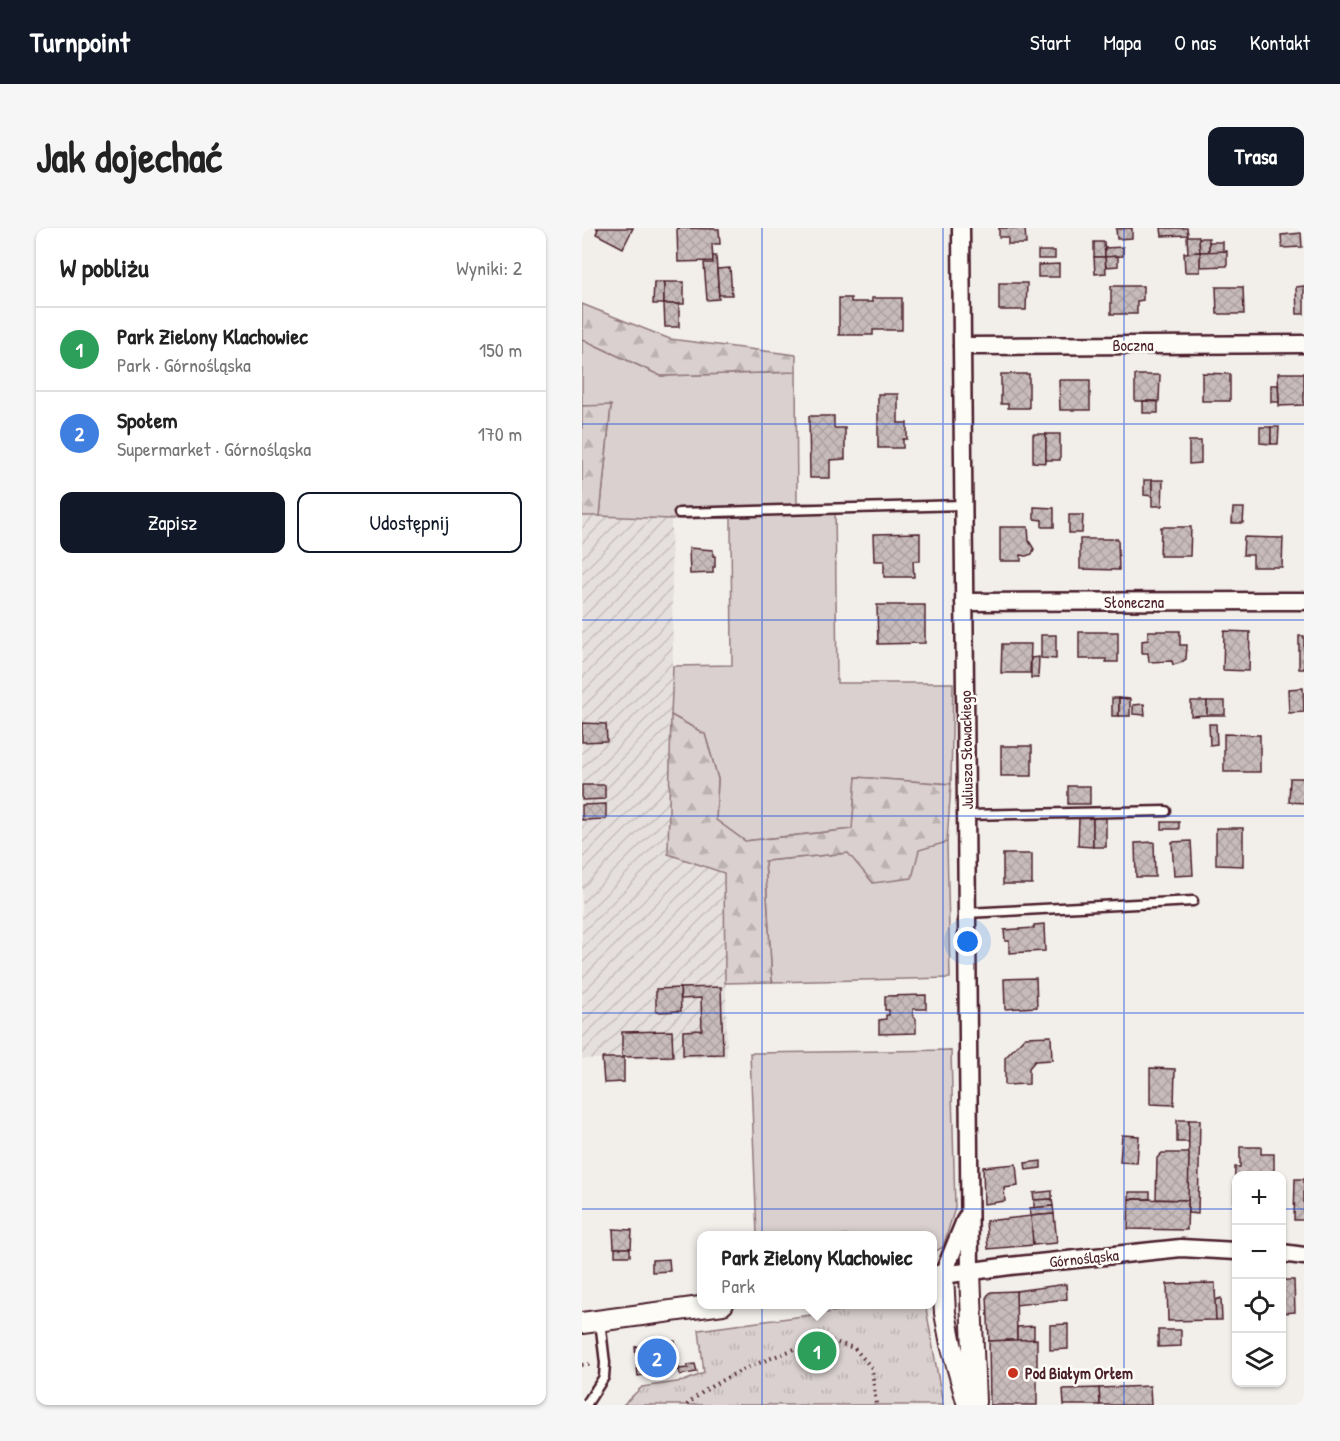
<!DOCTYPE html>
<html lang="pl">
<meta charset="utf-8">
<style>
:root{--surface:#fff;--page:#f6f6f6;--text:#222;--muted:#767676;--line:#e0e0e0;--accent:#111827}
body{margin:0;font-family:"Patrick Hand",sans-serif;background:var(--page);color:var(--text)}
.controls{position:absolute;right:18px;bottom:18px;display:grid;overflow:hidden;border-radius:12px;box-shadow:0 2px 4px #0004}
.controls button{width:54px;height:54px;display:grid;place-items:center;padding:0;border:0;border-bottom:2px solid var(--line);background:var(--surface);color:var(--text);font:30px sans-serif}
.you{position:absolute;left:386px;top:714px;width:21px;height:21px;margin:-15px;border:4px solid #fff;border-radius:50%;background:#1a73e8;box-shadow:0 0 0 9px #1a73e833}
.badge{display:grid;place-items:center;width:39px;height:39px;border-radius:50%;background:var(--accent);color:#fff;font-size:20px;font-weight:700}
.pin{position:absolute;translate:-50% -50%;border:3px solid #fff;box-shadow:0 2px 6px #0006}
.popup{position:absolute;left:115px;top:1003px;width:240px;height:78px;box-sizing:border-box;display:grid;place-content:center;border-radius:12px;background:var(--surface);filter:drop-shadow(0 2px 4px #0005);font-size:20px;white-space:nowrap;color:var(--muted)}
.popup b{font-size:22px;color:var(--text)}
.popup::after{content:'';position:absolute;left:50%;top:100%;margin-left:-12px;border:12px solid transparent;border-top-color:var(--surface)}
.list{margin:0;padding:0;list-style:none}
h2{display:flex;justify-content:space-between;align-items:center;height:78px;margin:0;padding:0 24px;font-size:26px}
h2 small{font-size:20px;font-weight:400;color:var(--muted)}
.list li{display:grid;grid-template-columns:39px 1fr auto;gap:18px;align-items:center;box-sizing:border-box;height:84px;padding:0 24px;border-top:2px solid var(--line)}
.list b{display:block;font-size:22px;white-space:nowrap}
.list p{margin:0;font-size:20px;white-space:nowrap;color:var(--muted)}
.list em{font-size:20px;font-style:normal;color:var(--muted)}
.actions{display:flex;gap:12px;padding:18px 24px}
.actions a{flex:1;padding:14px 0;border:2px solid var(--accent);border-radius:12px;text-align:center;font-size:21px;color:var(--accent)}
.actions .main{background:var(--accent);color:#fff}
.icon{flex:none;width:33px;height:33px;fill:none;stroke:currentColor;stroke-width:2;stroke-linecap:round;stroke-linejoin:round}
.map{position:relative;flex:none;width:722px;height:1177px;overflow:hidden;border-radius:12px}
header{display:flex;align-items:center;gap:36px;box-sizing:border-box;height:84px;padding:0 30px;background:var(--accent);color:#fff}
header strong{font-size:28px}
nav{display:flex;gap:33px;margin-inline-start:auto;font-size:21px}
.intro{display:flex;align-items:center;justify-content:space-between;box-sizing:border-box;height:144px;padding:0 36px}
h1{margin:0;font-size:42px}
.button{padding:15px 27px;border-radius:12px;background:var(--accent);color:#fff;font-size:21px;font-weight:700}
main{display:flex;gap:36px;padding:0 36px}
aside{flex:1;background:var(--surface);border-radius:12px;box-shadow:0 2px 4px #0004}
.map>svg:first-child{display:block}
.industrial{fill:url(#industrial-furrows)}
.green{fill:#d9d0cf;stroke:#92787d;stroke-width:1.5}
.forest{fill:url(#forest-firs);stroke:#92787d;stroke-width:1.5}
.park{fill:url(#park-tufts);stroke:#92787d;stroke-width:1.5}
.building{fill:url(#building-cross-hatch);stroke:#4a1f2b;stroke-width:1.5}
.lines{fill:none;stroke-linecap:round;stroke-linejoin:round}
.service-casing{stroke:#4a1f2b;stroke-width:13}
.minor-casing{stroke:#4a1f2b;stroke-width:21}
.tertiary-casing{stroke:#4a1f2b;stroke-width:24}
.path{stroke:#4a1f2b;stroke-width:4;stroke-dasharray:1.5 4.5;stroke-linecap:butt}
.service{stroke:#fdfcf7;stroke-width:8}
.minor{stroke:#fdfcf7;stroke-width:16}
.tertiary{stroke:#fdfcf7;stroke-width:20}
.grid{fill:none;stroke:#1d4ed8;stroke-width:1.5;stroke-opacity:0.55}
.poi-dot{fill:#c8321e;stroke:#fdfcf7;stroke-width:2}
.labels{text-anchor:middle;stroke-width:5;stroke-linejoin:round;paint-order:stroke}
.street-label{font-size:16px;fill:#4a1f2b;stroke:#fdfcf7}
.poi-label{font-size:16px;font-weight:bold;fill:#4a1f2b;stroke:#fdfcf7;text-anchor:start}
</style>
<header>
<strong>Turnpoint</strong>
<nav><a>Start</a><a>Mapa</a><a>O nas</a><a>Kontakt</a></nav>
</header>
<div class="intro"><h1>Jak dojechać</h1><a class="button">Trasa</a></div>
<main>
<aside>
<h2>W pobliżu<small>Wyniki: 2</small></h2>
<ul class="list">
<li><span class="badge" style="background:#2e9e5b">1</span><div><b>Park Zielony Klachowiec</b><p>Park · Górnośląska</p></div><em>150 m</em></li>
<li><span class="badge" style="background:#3f7fe0">2</span><div><b>Społem</b><p>Supermarket · Górnośląska</p></div><em>170 m</em></li>
</ul>
<div class="actions"><a class="main">Zapisz</a><a>Udostępnij</a></div>
</aside>
<div class="map">
<svg width="722" height="1177" viewBox="0 0 722 1177">
<defs>
<pattern id="industrial-furrows" width="10" height="10" patternUnits="userSpaceOnUse" patternTransform="scale(1.5)"><rect width="10" height="10" fill="#e5dfdd"/><path d="M-1 1l2-2M0 10L10 0M9 11l2-2" fill="none" stroke="#c6bfbe"/></pattern>
<pattern id="forest-firs" width="22" height="20" patternUnits="userSpaceOnUse" patternTransform="scale(1.5)"><rect width="22" height="20" fill="#d9d0cf"/><path d="M5 1l3.5 6h-7zM16 11l3.5 6h-7z" fill="#bcb2b2"/></pattern>
<pattern id="park-tufts" width="24" height="20" patternUnits="userSpaceOnUse" patternTransform="scale(1.5)"><rect width="24" height="20" fill="#d9d0cf"/><path d="M3 7l-1-3M5 7V3M7 7l1-3M15 17l-1-3M17 17v-4M19 17l1-3" fill="none" stroke="#bcb2b2"/></pattern>
<pattern id="building-cross-hatch" width="8" height="8" patternUnits="userSpaceOnUse" patternTransform="scale(1.5)"><rect width="8" height="8" fill="#c8bbbb"/><path d="M0 0l8 8M0 8l8-8" fill="none" stroke="#ada0a1"/></pattern>
</defs>
<rect width="100%" height="100%" fill="#f2efeb"/>
<filter id="ink" filterUnits="userSpaceOnUse"><feTurbulence type="fractalNoise" baseFrequency=".0167" numOctaves="2"/><feDisplacementMap in="SourceGraphic" scale="12" xChannelSelector="R" yChannelSelector="G"/><feConvolveMatrix kernelMatrix="1 2 1 2 8 2 1 2 1" color-interpolation-filters="sRGB"/></filter>
<g filter="url(#ink)">
<path class="industrial" d="M0,288L89,291L91,438L86,626L142,645L145,829L0,831Z"/>
<g class="green">
<path d="M0,111L79,148L214,144L215,275L253,276L255,455H371L369,556L274,549L271,601L163,613L134,592L136,551L123,506L89,487L91,438L150,437L149,290L89,291L18,288L29,178H0Z"/>
<path d="M365,614L368,750L190,754L183,633L266,625L337,621Z"/>
<path d="M369,822L373,980L361,1019L351,1025L350,1008L175,1007L168,825Z"/>
</g>
<g class="forest">
<path d="M0,76L88,111L214,127V144L79,148L0,111Z"/>
<path d="M29,177L18,288H0V178Z"/>
<path d="M89,487L123,506L136,551L134,592L163,613L270,601L274,549L369,556L365,614L337,622L330,650L291,655L266,625L183,633L190,754L143,755L142,645L86,626Z"/>
</g>
<path class="park" d="M310,1076L333,1077L344,1080L361,1177H41L60,1159L102,1153L122,1145L117,1102Z"/>
<g class="building">
<path d="M14,0H51L41,20L14,6L16,1Z"/>
<path d="M95,0L137,1L138,16H130L131,33L96,34Z"/>
<path d="M417,0H443L444,16H426V9H417Z"/>
<path d="M550,0V10L535,11L534,1Z"/>
<path d="M579,0H605L606,7L580,8Z"/>
<path d="M719,5L720,19L700,20L699,7Z"/>
<path d="M605,8H617L618,24L606,25Z"/>
<path d="M617,10H627V24H618Z"/>
<path d="M512,14H522L523,29H512Z"/>
<rect x="627" y="14" width="14" height="10"/>
<path d="M541,19V28L523,29V20Z"/>
<rect x="456" y="23" width="17" height="8"/>
<path d="M645,23V38L618,39V24Z"/>
<path d="M618,24V44H603L602,25Z"/>
<path d="M131,28H134L137,71L125,72L122,35H131Z"/>
<path d="M536,28V38L524,39L523,29Z"/>
<path d="M512,29H523L524,45L513,46Z"/>
<path d="M477,36V49H456V37Z"/>
<path d="M148,40L150,67H137L135,41Z"/>
<path d="M72,54H82V76H71Z"/>
<rect x="82" y="54" width="20" height="22"/>
<path d="M417,55H445L444,82H417Z"/>
<path d="M529,58H561V72L555,73V86H529Z"/>
<path d="M722,58V86H715L714,59Z"/>
<path d="M634,59H661L662,86H635Z"/>
<path d="M257,70H269V74H290V70H320V102H291V107H257Z"/>
<path d="M82,76H97V99H83Z"/>
<path d="M620,145L648,146V173H620Z"/>
<path d="M696,145H722V177L697,178Z"/>
<path d="M419,146H447V180H426V176H419Z"/>
<path d="M553,147H578L577,173H553Z"/>
<path d="M477,152H508V182H478Z"/>
<path d="M689,157H696L697,174H689Z"/>
<path d="M296,166H316V195H325V211H321V220H296Z"/>
<path d="M561,173L576,174V185H561Z"/>
<path d="M227,188H252V200H263V231L248,232V250H228Z"/>
<path d="M678,199H689V216L678,215Z"/>
<path d="M689,199H697L696,216H689Z"/>
<path d="M451,206H464V235L451,234Z"/>
<rect x="464" y="206" width="14" height="26"/>
<path d="M607,213H619V235L607,236Z"/>
<path d="M562,252H570V268L562,267Z"/>
<path d="M570,252H581L580,278H570Z"/>
<path d="M452,279L472,280V299H460V292L452,291Z"/>
<path d="M651,280H662L661,295H650Z"/>
<path d="M487,287H501L500,305H487Z"/>
<path d="M418,299H446L447,313L452,321L450,326L444,328L439,327V333H418Z"/>
<path d="M579,299H609L608,328H578Z"/>
<path d="M338,305V333H331L332,349H302V333H292L291,306Z"/>
<path d="M662,309L701,310L700,339H671V327H661Z"/>
<path d="M498,311H536L537,342L498,341Z"/>
<path d="M107,320L131,322V328H133V339H131V345L108,346Z"/>
<path d="M295,377H343V415L296,416Z"/>
<path d="M566,403H598V417H605L604,431L598,435L591,437L590,433L567,434L566,425H560V413L566,412Z"/>
<path d="M642,403L668,404L667,443L641,442Z"/>
<path d="M497,404H536V434H524V431H497Z"/>
<path d="M459,407H474V431L459,430Z"/>
<rect x="717" y="408" width="5" height="33"/>
<path d="M420,416H449L448,445H419Z"/>
<path d="M457,429L456,450H449V430Z"/>
<path d="M721,460L722,484L707,485L706,461Z"/>
<rect x="530" y="470" width="7" height="18"/>
<path d="M537,470L548,471V488H537Z"/>
<path d="M609,473H625V487L609,488Z"/>
<rect x="625" y="473" width="18" height="14"/>
<path d="M562,476L563,487L551,486V477Z"/>
<path d="M0,495L24,496L25,513L0,514Z"/>
<path d="M627,496H634L635,516L628,517Z"/>
<path d="M642,506L678,507V544H642Z"/>
<rect x="419" y="518" width="31" height="30"/>
<path d="M708,550H722V575L707,574Z"/>
<path d="M0,557H23V571L0,572Z"/>
<rect x="486" y="558" width="22" height="18"/>
<path d="M24,576V591L0,592V577Z"/>
<path d="M497,590H511V619L496,618Z"/>
<rect x="511" y="590" width="13" height="29"/>
<rect x="580" y="594" width="17" height="7"/>
<path d="M634,600H661V638L634,637Z"/>
<path d="M609,613L611,647L592,648L590,614Z"/>
<path d="M572,614L573,649H554L553,615Z"/>
<rect x="421" y="626" width="29" height="30"/>
<path d="M462,696L463,723L427,725V713H423L422,702L452,700V697Z"/>
<path d="M454,750L455,779L423,781L422,751Z"/>
<path d="M139,759L141,826L101,827V803L120,802L119,770L99,771L98,760Z"/>
<path d="M98,760L99,783L74,784V761Z"/>
<path d="M344,767V781H331V789L334,791V805L297,806V792L304,791V787H307V782H303V768Z"/>
<path d="M90,803L91,828L40,829V804Z"/>
<path d="M469,808L470,832L453,833L447,840V856L423,857V830L443,809Z"/>
<path d="M20,830H42V854L22,855Z"/>
<path d="M568,840L593,841L592,877L568,876Z"/>
<rect x="595" y="892" width="12" height="22"/>
<path d="M607,892H618L616,986L606,985Z"/>
<path d="M540,907L557,908L555,935L538,934Z"/>
<path d="M658,919H679V926H692V948H654V973H652L653,939H658Z"/>
<path d="M580,925H607L606,972L574,971L575,930Z"/>
<path d="M459,933V940L444,942L443,935Z"/>
<path d="M434,936L436,958L422,960L423,973L402,976L401,939Z"/>
<path d="M713,951H722V992H712Z"/>
<path d="M470,963V971L452,972L451,965Z"/>
<rect x="547" y="964" width="21" height="7"/>
<path d="M470,971L471,978L452,980V972Z"/>
<path d="M547,971L606,972L605,1002L546,1001Z"/>
<path d="M471,978L472,986L449,988L448,980Z"/>
<path d="M472,986L475,1015L451,1017L449,988Z"/>
<path d="M449,988L451,1017L406,1021L404,993Z"/>
<path d="M31,1001L50,1002L49,1020H32Z"/>
<rect x="33" y="1020" width="15" height="8"/>
<path d="M87,1031L88,1043L70,1044V1032Z"/>
<path d="M700,1052H712L713,1084L700,1085Z"/>
<path d="M633,1055L634,1092L586,1093L585,1056Z"/>
<path d="M484,1056L485,1071L434,1077V1063Z"/>
<path d="M434,1063L435,1112L407,1113L405,1068L409,1064Z"/>
<path d="M639,1070L640,1092H634L633,1072Z"/>
<path d="M486,1096V1121L468,1122V1097Z"/>
<path d="M452,1098V1112H435V1099Z"/>
<path d="M576,1102H599V1118L576,1119Z"/>
<path d="M455,1111V1177H408L407,1113Z"/>
<path d="M93,1113L97,1142L56,1148L53,1119Z"/>
<path d="M113,1136L115,1144L98,1147L97,1141L106,1140L105,1137Z"/>
<path d="M568,1158L569,1177H518L517,1160Z"/>
<path d="M517,1160L518,1177H482L481,1161Z"/>
</g>
<g class="lines">
<defs>
<g id="service">
<path d="M97,285L381,277"/>
<path d="M384,587L584,583"/>
<path d="M385,685L611,673"/>
<path d="M4,1177L22,1149L23,1135L18,1093"/>
</g>
<g id="minor">
<path d="M379,0L388,1043"/>
<path d="M380,118L722,116"/>
<path d="M382,374L722,373"/>
<path d="M700,1025L722,1028"/>
<path d="M361,1047L428,1038L599,1020L654,1023"/>
<path d="M361,1047L384,990"/>
</g>
<g id="tertiary">
<path d="M388,1043L393,1174"/>
<path d="M350,1049L361,1047L363,1085L369,1116L386,1177"/>
<path d="M0,1095L141,1076"/>
</g>
</defs>
<use href="#service" class="service-casing"/>
<use href="#minor" class="minor-casing"/>
<use href="#tertiary" class="tertiary-casing"/>
<g class="path">
<path d="M0,1137L11,1136"/>
<path d="M105,1177C140,1144 196,1129 240,1110L272,1120L290,1140L294,1177"/>
</g>
<use href="#service" class="service"/>
<use href="#minor" class="minor"/>
<use href="#tertiary" class="tertiary"/>
</g>
</g>
<path class="grid" d="M180,0V1177M361,0V1177M542,0V1177M0,196H722M0,392H722M0,588H722M0,785H722M0,981H654M700,981H722"/>
<circle class="poi-dot" cx="431" cy="1145" r="6"/>
<g class="labels">
<g class="street-label">
<text x="551" y="123">Boczna</text>
<text x="552" y="380">Słoneczna</text>
<text transform="translate(384 522) rotate(-91)" y="6">Juliusza Słowackiego</text>
<text transform="translate(502 1030) rotate(-6)" y="6">Górnośląska</text>
</g>
<g class="poi-label">
<text x="443" y="1151">Pod Białym Orłem</text>
</g>
</g>
</svg>
<div class="controls">
<button>+</button>
<button>−</button>
<button><svg class="icon" aria-label="locate" viewBox="0 0 24 24"><circle cx="12" cy="12" r="6"/><path d="M12 2v4M12 18v4M2 12h4M18 12h4"/></svg></button>
<button><svg class="icon" aria-label="layers" viewBox="0 0 24 24"><path d="M12 4l9 5-9 5-9-5zM3 14l9 5 9-5"/></svg></button>
</div>
<div class="you"></div>
<div class="pin badge" style="left:235px;top:1123px;background:#2e9e5b">1</div>
<div class="popup"><b>Park Zielony Klachowiec</b>Park</div>
<div class="pin badge" style="left:75px;top:1130px;background:#3f7fe0">2</div>
</div>
</main>
